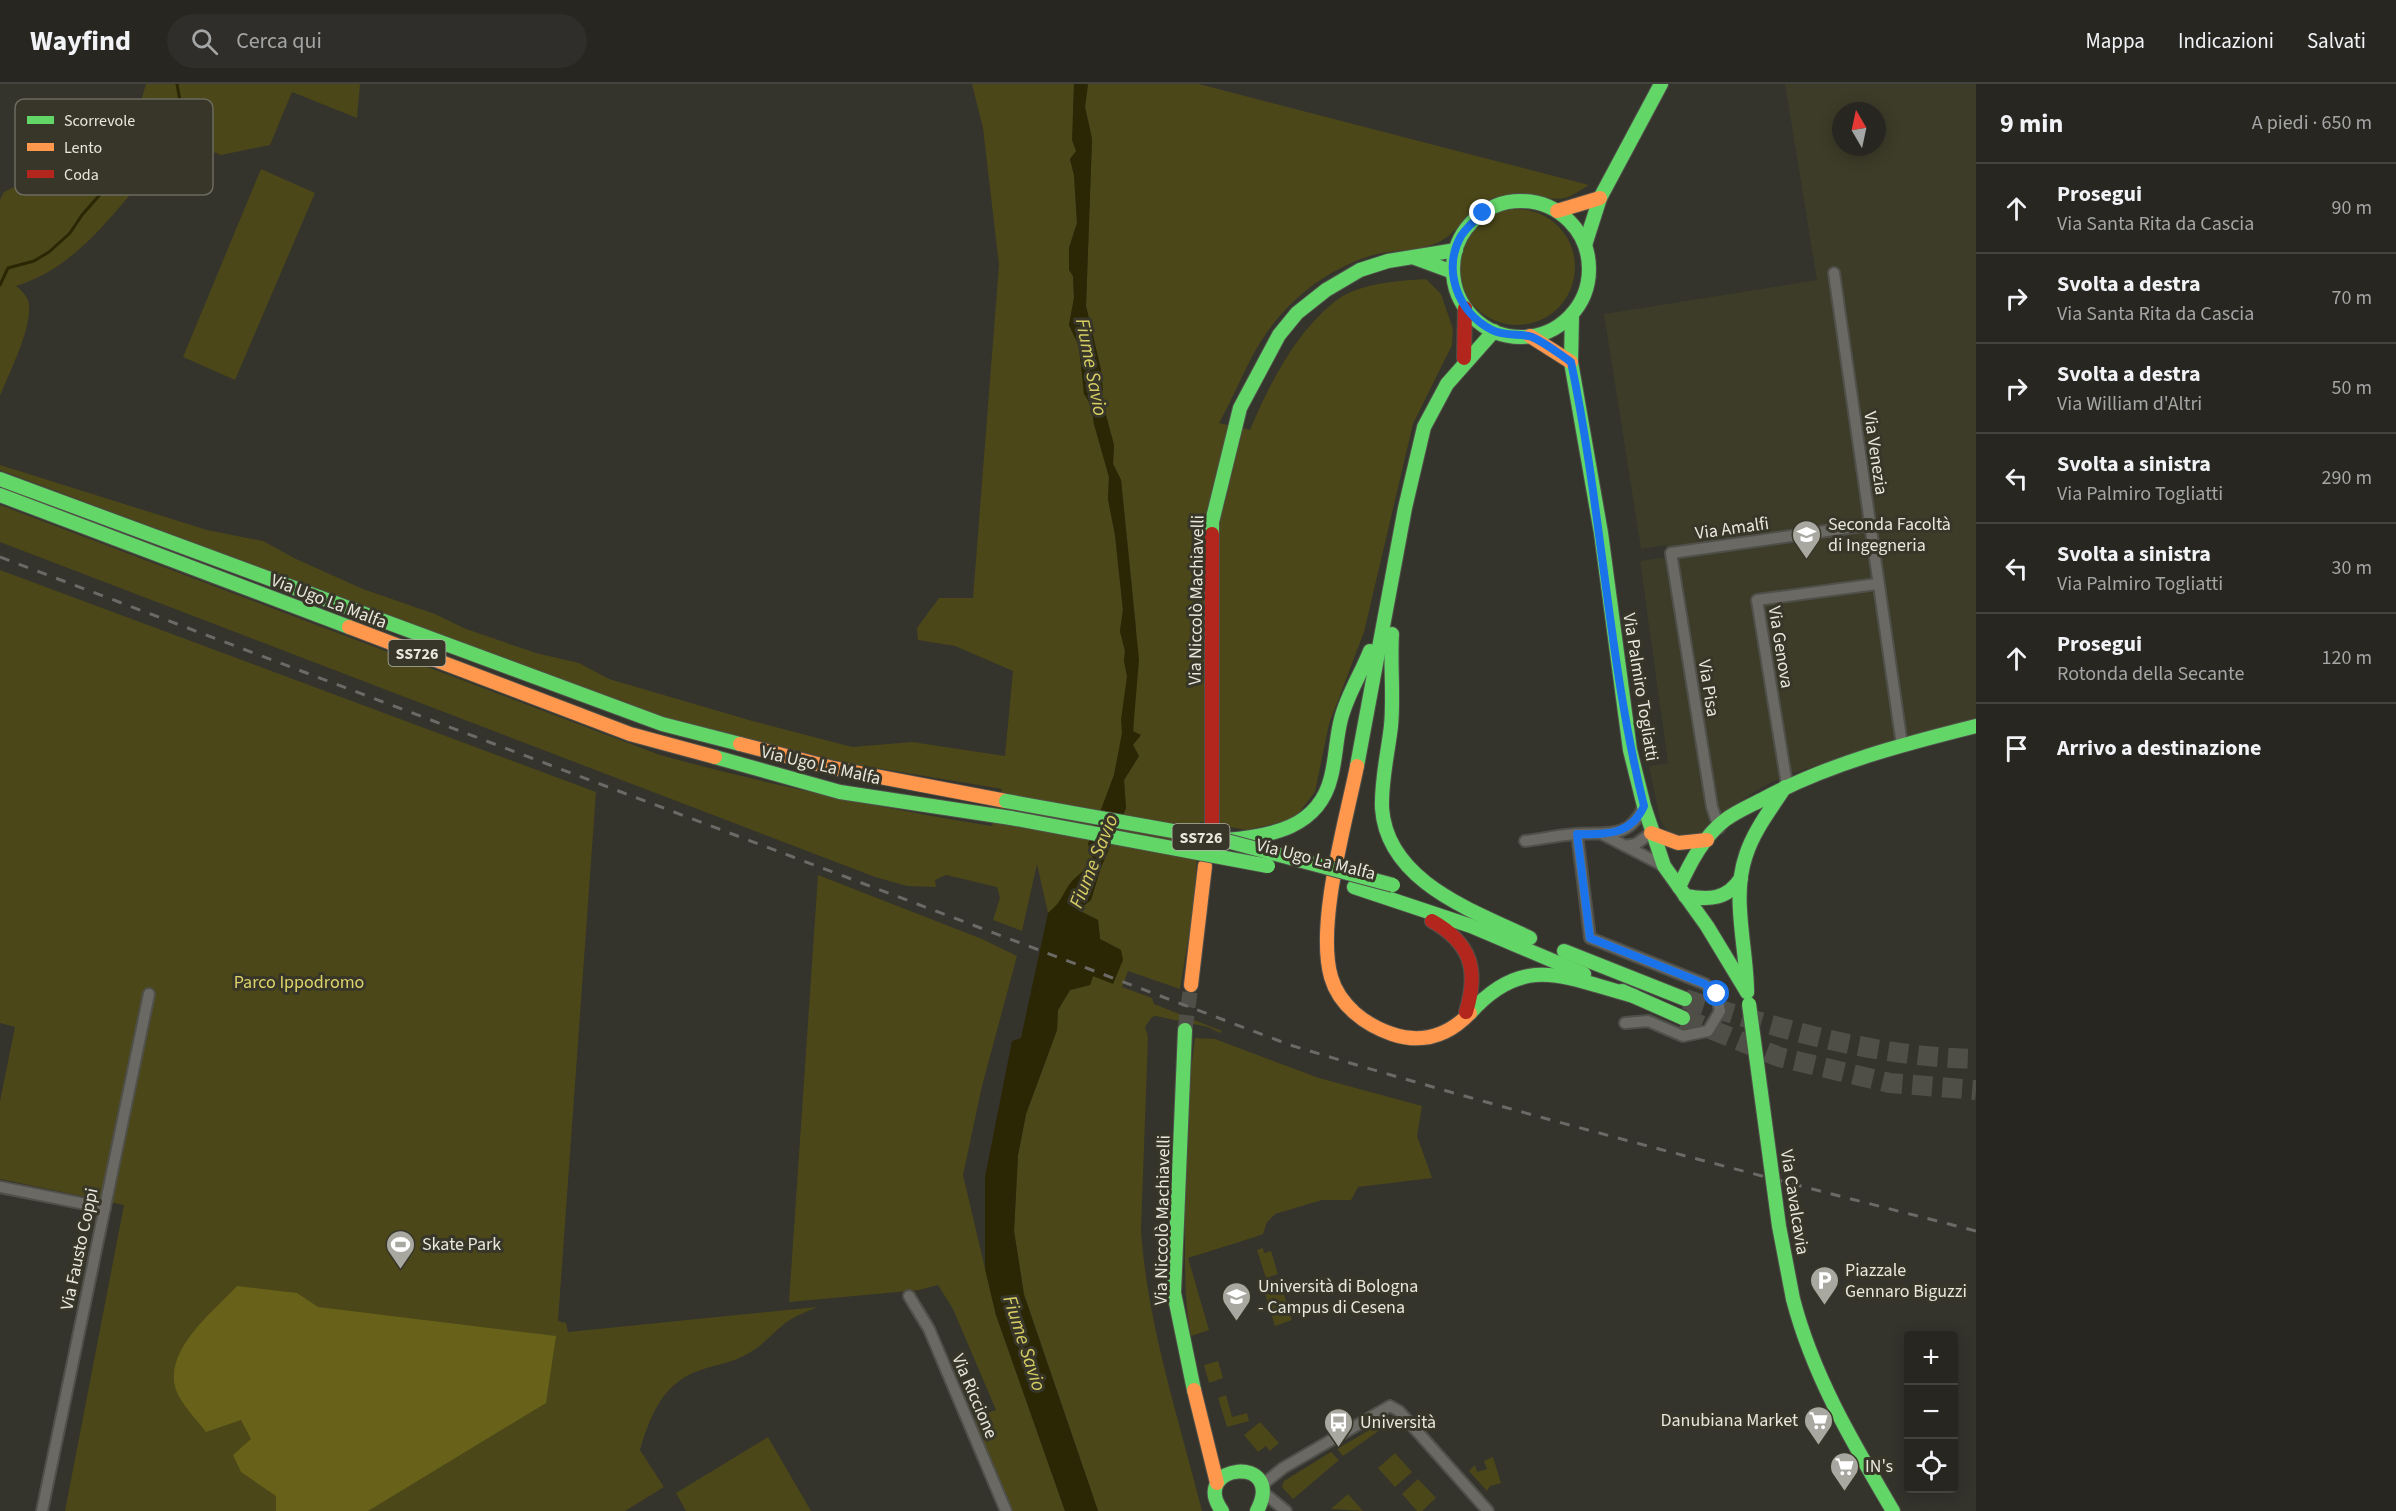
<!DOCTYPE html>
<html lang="it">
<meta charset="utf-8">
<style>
:root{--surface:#272621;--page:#2f2e2a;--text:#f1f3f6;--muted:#a4a5a5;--line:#43433f}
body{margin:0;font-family:"Source Sans 3",sans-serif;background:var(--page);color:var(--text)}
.controls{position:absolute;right:18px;bottom:18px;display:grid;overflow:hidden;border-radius:6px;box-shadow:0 3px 15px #0003}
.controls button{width:54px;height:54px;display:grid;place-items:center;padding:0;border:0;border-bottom:2px solid var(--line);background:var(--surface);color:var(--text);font:30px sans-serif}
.compass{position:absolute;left:1832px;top:18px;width:54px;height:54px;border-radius:50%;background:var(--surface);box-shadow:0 3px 15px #0003;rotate:351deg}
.stop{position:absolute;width:18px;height:18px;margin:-14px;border:4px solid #1a73e8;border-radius:50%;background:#fff}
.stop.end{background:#1a73e8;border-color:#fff;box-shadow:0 2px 6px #0008}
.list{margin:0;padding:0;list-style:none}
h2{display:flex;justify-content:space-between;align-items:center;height:78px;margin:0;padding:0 24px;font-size:26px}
h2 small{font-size:20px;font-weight:400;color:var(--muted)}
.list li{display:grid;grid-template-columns:39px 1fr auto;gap:18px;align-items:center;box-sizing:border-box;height:90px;padding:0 24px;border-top:2px solid var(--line)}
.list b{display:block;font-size:22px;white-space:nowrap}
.list p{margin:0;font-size:20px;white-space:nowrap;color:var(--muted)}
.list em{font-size:20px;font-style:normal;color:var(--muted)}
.icon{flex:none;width:33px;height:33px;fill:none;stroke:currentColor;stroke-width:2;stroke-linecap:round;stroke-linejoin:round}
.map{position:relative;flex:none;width:1976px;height:1427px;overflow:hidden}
header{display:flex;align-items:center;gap:36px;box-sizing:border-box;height:84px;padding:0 30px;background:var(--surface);border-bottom:2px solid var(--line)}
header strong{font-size:28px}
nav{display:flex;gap:33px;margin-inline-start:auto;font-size:21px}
.search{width:420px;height:54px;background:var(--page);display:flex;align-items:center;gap:15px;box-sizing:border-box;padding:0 21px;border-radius:33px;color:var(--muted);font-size:22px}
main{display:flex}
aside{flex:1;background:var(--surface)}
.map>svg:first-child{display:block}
.built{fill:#3d3c29;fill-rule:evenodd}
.green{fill:#4b4719}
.forest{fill:#676119}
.water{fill:#2b2704}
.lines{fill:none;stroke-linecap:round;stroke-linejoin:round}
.stream{stroke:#2b2704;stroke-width:3}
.secondary-tunnel{stroke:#4f4e47;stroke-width:15;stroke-dasharray:15 8;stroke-linecap:butt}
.highway-tunnel{stroke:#4f4e47;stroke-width:20;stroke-dasharray:20 10;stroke-linecap:butt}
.street-casing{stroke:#50504a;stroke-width:14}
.fast-casing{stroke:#50504a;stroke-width:16}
.slow-casing{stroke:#50504a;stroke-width:16}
.jam-casing{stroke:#50504a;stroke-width:16}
.street{stroke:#6a6963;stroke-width:10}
.fast{stroke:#63d668;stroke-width:14}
.slow{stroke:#ff974d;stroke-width:14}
.jam{stroke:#b3261e;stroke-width:14}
.rail{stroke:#6b6a66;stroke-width:3;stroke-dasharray:10 10;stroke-linecap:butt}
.fast-bridge-casing{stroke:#50504a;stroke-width:16;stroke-linecap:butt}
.fast-bridge{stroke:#63d668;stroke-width:14}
.route{stroke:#1a73e8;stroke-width:8}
.labels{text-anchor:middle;stroke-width:6;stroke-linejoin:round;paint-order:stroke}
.shield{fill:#373628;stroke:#b2b2a7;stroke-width:1.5}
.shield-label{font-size:16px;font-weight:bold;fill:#e7e7de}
.street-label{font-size:18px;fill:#e7e7de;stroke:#373628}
.poi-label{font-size:18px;fill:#e7e7de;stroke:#373628;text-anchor:start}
.park-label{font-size:18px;fill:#ddd369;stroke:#373628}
.water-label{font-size:20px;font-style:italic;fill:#d7cd63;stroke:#373628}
.key{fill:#373628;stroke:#6c6b5f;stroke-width:1.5}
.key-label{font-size:16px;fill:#e7e7de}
</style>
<header>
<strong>Wayfind</strong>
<div class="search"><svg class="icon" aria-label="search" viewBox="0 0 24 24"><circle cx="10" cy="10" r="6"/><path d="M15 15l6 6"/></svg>Cerca qui</div>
<nav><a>Mappa</a><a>Indicazioni</a><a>Salvati</a></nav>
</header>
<main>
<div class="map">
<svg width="1976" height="1427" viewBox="0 0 1976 1427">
<rect width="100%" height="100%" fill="#34332c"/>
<path class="built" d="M1785,0H1976V634L1793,689L1764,702L1727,725L1702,748L1691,753L1677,752L1667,748L1660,735L1649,682L1668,679L1640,477L1668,473L1666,461L1641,465L1604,230L1817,196ZM1841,27H1877V63H1841Z"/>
<g class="green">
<path d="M146,0H360L357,34L292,8L270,61L221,71L181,55C127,104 91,179 16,202C21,206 25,210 28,216C35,239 9,289 0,312V116L4,108L43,89L60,51L105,63L141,17Z"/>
<path d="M972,0H1074L1073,45L1077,67L1070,75L1074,91L1077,139L1069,164V186L1073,192L1074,214L1069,241L1079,262L1084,310L1091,320L1094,340L1109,393L1108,415L1115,451L1123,526L1120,547L1125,567L1124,577L1127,592L1121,659L1114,691L1104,718L1093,775L1087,785L1074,795L1061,818L1048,829L1037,780L1022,847L993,836L1000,814L997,803L946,791L935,796L936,803L907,802L875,793L0,458V421L660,671C770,701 879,724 992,742L1002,705L847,679L668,636L0,386V381L207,446L263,457L296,475L363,505L435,530L466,545L536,569L579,579L609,595L749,636L852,663L912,658L1005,672L1013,587L955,562L918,556L917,544L939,514H973L999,181L983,44Z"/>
<path d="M1088,0H1199L1589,101C1582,105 1573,112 1565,114C1541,118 1517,106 1493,114C1469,123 1460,149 1437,159C1416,168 1391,165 1370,172C1326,186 1289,215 1263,254C1246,280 1235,311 1219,339L1250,346C1269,301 1294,251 1333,219C1357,199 1395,197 1426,195L1441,210L1453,245L1452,261L1413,340L1364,548L1329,640L1315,708L1294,735L1247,746L1200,738L1193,826L1180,905L1128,887L1122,903L1152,914L1154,920L1222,947L1220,949L1208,943L1156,932L1152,933L1145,943L1148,953L1141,1145C1147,1240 1179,1335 1202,1427H1098L1024,1210L1014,1147L1018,1071L1026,1030L1057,946L1058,926L1070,906L1090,901L1093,892L1113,899L1121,866L1100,855L1098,836L1078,826L1091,816L1100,786L1126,724L1124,696L1139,672L1133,661L1136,544L1121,396L1113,380L1114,361L1100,309L1101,286L1086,222L1092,55L1085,23Z"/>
<path d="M261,85L315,109L235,296L183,273Z"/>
<circle cx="1517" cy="183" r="58"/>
<path d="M0,486L596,708L558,1237L566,1239L568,1248L817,1223C806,1228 793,1233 784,1240C772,1250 763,1261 749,1269C731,1280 711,1281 693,1289C661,1303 649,1335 640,1366L664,1403L625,1427H65L124,1121L0,1095V1017L15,943L0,939Z"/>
<path d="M818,791L982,855L1017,872L982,1002L963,1091L996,1231L1065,1427H1011L970,1335L996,1326L953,1225L938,1201L919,1206L789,1218Z"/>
<path d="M1195,954L1215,955L1319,994L1422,1022L1417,1052L1432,1094L1358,1103L1351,1116H1322L1275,1130L1267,1138L1263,1150L1255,1153L1188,1174L1209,1246L1191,1252C1184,1217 1185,1183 1185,1147C1184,1083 1186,1018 1195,954Z"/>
<path d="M1263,1164L1264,1169L1271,1167L1278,1190L1266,1194L1257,1166Z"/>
<path d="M1279,1195L1292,1236L1275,1242L1262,1200Z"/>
<path d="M1218,1277L1223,1294L1209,1299L1204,1281Z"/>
<path d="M1226,1311L1232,1333L1247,1329L1249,1337L1227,1343L1218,1314Z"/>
<path d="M1390,1334L1393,1337L1343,1372L1337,1365Z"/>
<path d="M1260,1338L1279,1359L1270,1367L1266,1362L1258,1368L1244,1351Z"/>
<path d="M768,1353L811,1427H686L676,1409Z"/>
<path d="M1331,1368L1339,1376L1293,1415L1282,1403L1284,1397Z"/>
<path d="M1395,1369L1412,1388L1395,1403L1378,1384Z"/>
<path d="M1493,1373L1501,1399L1490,1402L1487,1407L1469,1387L1475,1381L1477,1388L1487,1385L1484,1377Z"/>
<path d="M1418,1395L1436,1414L1422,1427H1417L1402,1410Z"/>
<path d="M1348,1410L1363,1427H1364L1331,1425Z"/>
</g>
<path class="forest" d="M237,1202L297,1209L318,1223L556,1252L546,1319L368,1427H276V1412L241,1388L233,1371L251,1355L241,1336L206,1348C197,1336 181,1320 176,1306C163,1266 213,1228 237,1202Z"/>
<path class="water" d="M1074,0H1088L1085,23L1092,55L1086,222L1101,286L1103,306L1100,309L1114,361L1113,380L1121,396L1139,576L1133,647L1141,651L1133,661L1139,672L1124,696L1126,724L1100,786L1091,816L1078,826L1098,836L1100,855L1121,866L1123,876L1113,900L1093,892L1090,901L1070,906L1058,926L1057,946L1026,1030L1018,1071L1014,1147L1024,1211L1098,1427H1065L996,1231L985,1185V1093L1012,957L1021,954L1048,829C1063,817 1062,809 1072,797C1080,789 1087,785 1093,775L1088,760L1114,691L1122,649L1121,636L1127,592L1124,577L1125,567L1120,547L1123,526L1115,451L1108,415L1109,393L1094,340L1091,321L1084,310L1079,262L1069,241L1074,214L1073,192L1069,186V164L1077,139L1074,91L1070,75L1076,67L1072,56Z"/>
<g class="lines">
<path class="stream" d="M0,201L8,184L34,177L49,168L70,149L82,131L134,72L170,42L180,17L177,0"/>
<path class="secondary-tunnel" d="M1185,946L1191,901"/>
<g class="highway-tunnel">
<path d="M1685,915C1780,945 1875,973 1976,975"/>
<path d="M1683,934L1779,973L1890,999L1976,1006"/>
</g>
<defs>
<g id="street">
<path d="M1834,189L1902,661"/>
<path d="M1787,701L1757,516L1877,500"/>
<path d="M1719,744L1712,723L1671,469L1869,441"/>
<path d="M1577,750L1590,854L1705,900L1717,911L1720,927L1708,947L1683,952L1648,937L1625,939"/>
<path d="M1604,751L1664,782"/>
<path d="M1525,757C1542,755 1559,751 1577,750C1607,748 1629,756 1644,722"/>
<path d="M1625,762L1636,760L1651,749"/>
<path d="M0,1103L105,1124"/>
<path d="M909,1212L929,1245L1006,1427"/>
<path d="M1262,1401L1283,1384L1390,1322L1399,1327L1488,1427"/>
<path d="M1264,1409L1286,1427"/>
<path d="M42,1427L149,910"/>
</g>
<g id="fast">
<circle cx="1521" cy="185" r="68"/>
<path d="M1585,161L1600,114L1661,0"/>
<path d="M1415,174L1453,188"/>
<path d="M1572,230L1571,278L1601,449L1630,666L1644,722L1664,782L1707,842L1747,908"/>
<path d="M0,395L662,640L740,660"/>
<path d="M0,411L349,543"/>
<path d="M1212,450V438L1240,324L1279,251L1297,229L1326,206L1360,186L1388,177L1456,166"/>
<path d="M1392,550C1390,581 1394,611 1391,642C1388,669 1381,696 1382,724C1387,798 1474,827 1530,854"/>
<path d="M715,673L840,708L1011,734"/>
<path d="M1357,682L1405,424L1424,343L1447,300L1494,247"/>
<path d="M1226,756C1271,752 1319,744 1331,693C1336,674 1336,654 1341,635C1347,611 1361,590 1370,567"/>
<path d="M1354,803L1471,842L1584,890"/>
<path d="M1679,803C1690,779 1704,752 1725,736C1737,727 1752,721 1765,714C1831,679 1904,660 1976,642"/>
<path d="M1685,812C1709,816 1727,816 1741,794"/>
<path d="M1564,867L1685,915"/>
<path d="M1622,907L1683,934"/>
<path d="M1747,908C1747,864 1731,814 1746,771C1754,746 1771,725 1785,703"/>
<path d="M1470,929C1524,868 1566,894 1634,912"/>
<path d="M1185,946L1174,1209L1194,1306"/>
<path d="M1793,1215C1813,1292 1853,1359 1893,1427"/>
<path d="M1222,1427C1188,1380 1287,1369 1257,1427"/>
</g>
<g id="slow">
<path d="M1557,127L1600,114"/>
<path d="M1530,252L1571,278"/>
<path d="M349,543L630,650L715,673"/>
<path d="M740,660L833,684L1006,717"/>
<path d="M1357,682C1346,737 1316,840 1331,893C1339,921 1365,941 1392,950C1422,960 1448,952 1470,929"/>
<path d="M1651,749L1678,759L1707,756"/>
<path d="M1191,901L1205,782"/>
<path d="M1194,1306L1217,1399"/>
</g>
<g id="jam">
<path d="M1464,274L1465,224"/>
<path d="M1212,450V738"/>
<path d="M1432,837C1471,859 1479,886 1466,928"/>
</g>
</defs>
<use href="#street" class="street-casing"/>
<use href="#fast" class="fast-casing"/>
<use href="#slow" class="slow-casing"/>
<use href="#jam" class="jam-casing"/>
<use href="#street" class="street"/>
<use href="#fast" class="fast"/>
<use href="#slow" class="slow"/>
<use href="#jam" class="jam"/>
<path class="rail" d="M0,473L1290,961C1517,1030 1746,1088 1976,1147"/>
<defs>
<g id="fast-bridge">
<path d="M1006,717L1223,756L1393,801"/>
<path d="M1011,734L1268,782"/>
<path d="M1749,920L1779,1142L1793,1215"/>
</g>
</defs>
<use href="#fast-bridge" class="fast-bridge-casing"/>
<use href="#fast-bridge" class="fast-bridge"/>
</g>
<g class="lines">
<path class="route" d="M1483,129C1475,136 1467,143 1461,152C1442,186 1458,229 1492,246C1505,253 1521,249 1532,253C1546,259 1559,270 1571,278C1602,425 1608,577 1644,722C1631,751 1606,751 1577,750L1590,854L1705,900L1717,910"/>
</g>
<defs>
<symbol id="university-pin" viewBox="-11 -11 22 30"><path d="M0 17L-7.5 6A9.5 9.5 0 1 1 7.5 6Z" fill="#a8a8a0" stroke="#373628"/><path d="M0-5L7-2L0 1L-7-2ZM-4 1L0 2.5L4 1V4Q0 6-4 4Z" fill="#fff"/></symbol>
<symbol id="stadium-pin" viewBox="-11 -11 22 30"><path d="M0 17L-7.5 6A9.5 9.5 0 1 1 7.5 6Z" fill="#a8a8a0" stroke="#373628"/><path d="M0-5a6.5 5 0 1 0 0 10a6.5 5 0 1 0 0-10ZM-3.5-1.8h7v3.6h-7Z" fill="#fff"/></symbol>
<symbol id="parking-pin" viewBox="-11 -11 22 30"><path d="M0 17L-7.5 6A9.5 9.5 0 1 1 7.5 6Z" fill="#a8a8a0" stroke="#373628"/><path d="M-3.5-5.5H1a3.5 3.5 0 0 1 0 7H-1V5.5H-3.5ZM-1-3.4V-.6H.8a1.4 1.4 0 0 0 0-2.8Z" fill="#fff"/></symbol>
<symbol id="supermarket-pin" viewBox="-11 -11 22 30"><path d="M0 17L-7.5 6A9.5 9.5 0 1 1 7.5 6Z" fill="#a8a8a0" stroke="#373628"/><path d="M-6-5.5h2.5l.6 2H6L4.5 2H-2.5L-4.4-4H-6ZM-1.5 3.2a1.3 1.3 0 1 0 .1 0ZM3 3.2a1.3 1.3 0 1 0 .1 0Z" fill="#fff"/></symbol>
<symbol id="bus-pin" viewBox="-11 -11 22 30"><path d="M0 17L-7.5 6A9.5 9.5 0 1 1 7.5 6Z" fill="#a8a8a0" stroke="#373628"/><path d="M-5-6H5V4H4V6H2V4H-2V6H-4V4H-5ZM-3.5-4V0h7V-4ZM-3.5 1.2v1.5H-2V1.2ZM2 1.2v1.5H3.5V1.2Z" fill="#fff"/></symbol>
</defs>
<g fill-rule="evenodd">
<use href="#university-pin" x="1790" y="434" width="33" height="45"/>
<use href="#stadium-pin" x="384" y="1144" width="33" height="45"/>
<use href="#parking-pin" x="1808" y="1180" width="33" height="45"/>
<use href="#university-pin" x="1220" y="1196" width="33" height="45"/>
<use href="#supermarket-pin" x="1802" y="1320" width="33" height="45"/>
<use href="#bus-pin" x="1322" y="1322" width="33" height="45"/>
<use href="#supermarket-pin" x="1828" y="1366" width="33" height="45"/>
</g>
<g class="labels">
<g class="shield">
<rect x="388.5" y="556" width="57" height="26" rx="4.5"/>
<rect x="1172.5" y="740" width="57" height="26" rx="4.5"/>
</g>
<g class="shield-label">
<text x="417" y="575">SS726</text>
<text x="1201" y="759">SS726</text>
</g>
<g class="street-label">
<text transform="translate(1876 369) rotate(82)" y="6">Via Venezia</text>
<text transform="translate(1732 444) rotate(-8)" y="6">Via Amalfi</text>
<text transform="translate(1196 516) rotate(-89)" y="6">Via Niccolò Machiavelli</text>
<text transform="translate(329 517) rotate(21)" y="6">Via Ugo La Malfa</text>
<text transform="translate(1781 563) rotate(81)" y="6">Via Genova</text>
<text transform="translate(1641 603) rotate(81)" y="6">Via Palmiro Togliatti</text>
<text transform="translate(1709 604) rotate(81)" y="6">Via Pisa</text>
<text transform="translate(821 681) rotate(13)" y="6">Via Ugo La Malfa</text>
<text transform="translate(1316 775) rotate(14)" y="6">Via Ugo La Malfa</text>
<text transform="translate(1795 1118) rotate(81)" y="6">Via Cavalcavia</text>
<text transform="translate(1162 1136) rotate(-89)" y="6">Via Niccolò Machiavelli</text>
<text transform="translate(79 1165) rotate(-78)" y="6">Via Fausto Coppi</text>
<text transform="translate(975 1312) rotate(67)" y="6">Via Riccione</text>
</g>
<g class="poi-label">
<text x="1828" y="446">Seconda Facoltà<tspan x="1828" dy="21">di Ingegneria</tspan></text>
<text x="422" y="1166">Skate Park</text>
<text x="1845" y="1192">Piazzale<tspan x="1845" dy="21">Gennaro Biguzzi</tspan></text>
<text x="1258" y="1208">Università di Bologna<tspan x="1258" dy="21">- Campus di Cesena</tspan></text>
<text x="1798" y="1342" text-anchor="end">Danubiana Market</text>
<text x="1360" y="1344">Università</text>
<text x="1865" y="1388">IN's</text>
</g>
<g class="park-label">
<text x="299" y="904">Parco Ippodromo</text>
</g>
<g class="water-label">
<text transform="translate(1092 283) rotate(79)" y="7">Fiume Savio</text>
<text transform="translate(1093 777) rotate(-68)" y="7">Fiume Savio</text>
<text transform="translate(1025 1259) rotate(72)" y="7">Fiume Savio</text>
</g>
</g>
<rect x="15" y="15" width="198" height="96" rx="9" class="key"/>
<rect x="27" y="32" width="27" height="8" fill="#63d668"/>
<rect x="27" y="59" width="27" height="8" fill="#ff974d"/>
<rect x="27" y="86" width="27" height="8" fill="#b3261e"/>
<g class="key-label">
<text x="64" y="42">Scorrevole</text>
<text x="64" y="69">Lento</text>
<text x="64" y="96">Coda</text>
</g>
</svg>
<div class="controls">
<button>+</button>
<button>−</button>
<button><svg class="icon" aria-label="locate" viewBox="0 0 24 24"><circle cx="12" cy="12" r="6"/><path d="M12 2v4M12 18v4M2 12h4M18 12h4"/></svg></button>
</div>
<svg class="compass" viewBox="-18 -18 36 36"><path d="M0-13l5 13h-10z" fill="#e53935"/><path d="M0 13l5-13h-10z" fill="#a4a5a5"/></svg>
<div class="stop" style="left:1717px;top:910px"></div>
<div class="stop end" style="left:1483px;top:129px"></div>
</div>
<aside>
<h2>9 min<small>A piedi · 650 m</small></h2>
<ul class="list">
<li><svg class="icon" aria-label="ahead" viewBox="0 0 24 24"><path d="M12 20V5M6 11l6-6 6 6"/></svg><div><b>Prosegui</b><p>Via Santa Rita da Cascia</p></div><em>90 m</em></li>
<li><svg class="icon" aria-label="right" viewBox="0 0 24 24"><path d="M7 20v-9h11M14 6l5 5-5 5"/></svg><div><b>Svolta a destra</b><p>Via Santa Rita da Cascia</p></div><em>70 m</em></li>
<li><svg class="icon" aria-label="right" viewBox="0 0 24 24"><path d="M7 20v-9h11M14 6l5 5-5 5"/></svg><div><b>Svolta a destra</b><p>Via William d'Altri</p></div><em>50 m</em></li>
<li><svg class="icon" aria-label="left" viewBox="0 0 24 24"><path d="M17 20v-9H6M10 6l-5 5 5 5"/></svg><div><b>Svolta a sinistra</b><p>Via Palmiro Togliatti</p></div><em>290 m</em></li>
<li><svg class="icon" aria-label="left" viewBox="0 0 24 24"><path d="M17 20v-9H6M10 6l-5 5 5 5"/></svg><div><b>Svolta a sinistra</b><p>Via Palmiro Togliatti</p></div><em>30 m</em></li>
<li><svg class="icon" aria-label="ahead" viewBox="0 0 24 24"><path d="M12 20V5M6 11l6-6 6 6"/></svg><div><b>Prosegui</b><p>Rotonda della Secante</p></div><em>120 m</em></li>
<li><svg class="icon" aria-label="arrive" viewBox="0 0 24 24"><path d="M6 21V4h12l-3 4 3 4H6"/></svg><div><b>Arrivo a destinazione</b></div></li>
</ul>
</aside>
</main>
